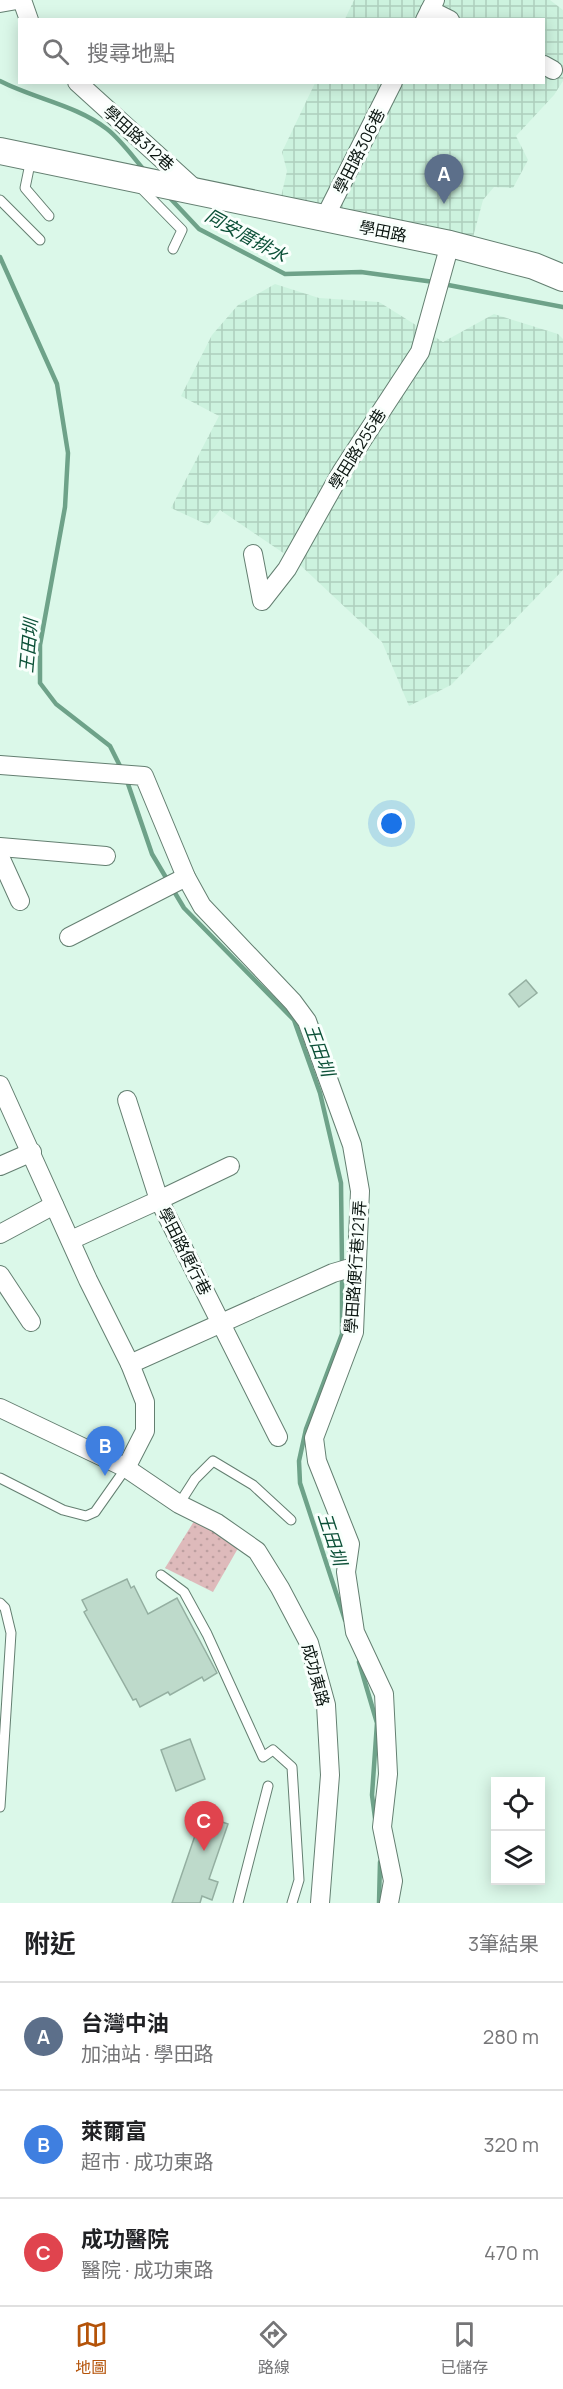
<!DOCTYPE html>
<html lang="zh-TW">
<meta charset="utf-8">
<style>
:root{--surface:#fff;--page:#f2f2f2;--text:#202124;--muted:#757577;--line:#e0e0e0;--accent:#b45309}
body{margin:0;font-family:Manrope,"Noto Sans TC",sans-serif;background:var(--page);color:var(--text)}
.controls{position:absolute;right:18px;bottom:18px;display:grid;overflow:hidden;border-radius:0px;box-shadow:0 3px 15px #0003}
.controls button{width:54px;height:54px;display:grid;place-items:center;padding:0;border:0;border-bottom:2px solid var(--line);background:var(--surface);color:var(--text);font:30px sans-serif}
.you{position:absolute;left:392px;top:824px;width:21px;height:21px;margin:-15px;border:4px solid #fff;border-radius:50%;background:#1a73e8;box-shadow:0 0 0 9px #1a73e833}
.badge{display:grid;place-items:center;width:39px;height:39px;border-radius:50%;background:var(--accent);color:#fff;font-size:20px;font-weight:700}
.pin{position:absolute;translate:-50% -50px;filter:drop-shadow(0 2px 3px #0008)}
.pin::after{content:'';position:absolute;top:32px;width:21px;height:18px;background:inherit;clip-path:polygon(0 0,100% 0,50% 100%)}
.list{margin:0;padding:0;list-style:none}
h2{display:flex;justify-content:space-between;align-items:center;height:78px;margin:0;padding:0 24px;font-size:26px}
h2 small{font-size:20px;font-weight:400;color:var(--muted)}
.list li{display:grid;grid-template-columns:39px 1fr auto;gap:18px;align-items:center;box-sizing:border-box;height:108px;padding:0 24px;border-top:2px solid var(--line)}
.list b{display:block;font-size:22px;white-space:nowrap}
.list p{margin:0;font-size:20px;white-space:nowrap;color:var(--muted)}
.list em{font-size:20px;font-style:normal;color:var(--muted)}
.icon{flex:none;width:33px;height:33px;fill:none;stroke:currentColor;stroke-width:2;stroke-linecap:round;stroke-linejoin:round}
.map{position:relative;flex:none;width:563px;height:1903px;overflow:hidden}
.search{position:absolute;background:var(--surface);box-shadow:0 3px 15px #0003;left:18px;right:18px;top:18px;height:66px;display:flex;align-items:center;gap:15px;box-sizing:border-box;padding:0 21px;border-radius:0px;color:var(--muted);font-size:22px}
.sheet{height:402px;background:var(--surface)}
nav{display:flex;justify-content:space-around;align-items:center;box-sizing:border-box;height:84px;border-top:2px solid var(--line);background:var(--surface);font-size:16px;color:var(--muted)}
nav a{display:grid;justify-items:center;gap:3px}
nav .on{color:var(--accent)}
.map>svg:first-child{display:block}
.industrial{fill:url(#industrial-grid)}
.park{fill:url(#park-dots)}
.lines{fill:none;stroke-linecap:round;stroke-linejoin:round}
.stream{stroke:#6ea289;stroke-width:4.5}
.building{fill:#bedacb;stroke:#94afa1;stroke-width:1.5}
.service-casing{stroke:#647f71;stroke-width:11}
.minor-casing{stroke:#647f71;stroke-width:20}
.secondary-casing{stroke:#647f71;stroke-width:28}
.service{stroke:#fff;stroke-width:9}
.minor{stroke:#fff;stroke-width:18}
.secondary{stroke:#fff;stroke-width:26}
.labels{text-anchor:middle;stroke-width:6;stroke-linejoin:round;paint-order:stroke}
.street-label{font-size:16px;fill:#0a1510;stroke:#f9fffc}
.water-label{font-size:18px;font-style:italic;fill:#0b5037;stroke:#f9fffc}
</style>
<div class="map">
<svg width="563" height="1903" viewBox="0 0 563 1903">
<defs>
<pattern id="industrial-grid" width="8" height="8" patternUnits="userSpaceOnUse" patternTransform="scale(1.5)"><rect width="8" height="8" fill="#ccf2de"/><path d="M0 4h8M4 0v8" fill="none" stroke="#aecfbd"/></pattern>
<pattern id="park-dots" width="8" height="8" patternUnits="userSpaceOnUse" patternTransform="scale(1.5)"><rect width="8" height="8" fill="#debabb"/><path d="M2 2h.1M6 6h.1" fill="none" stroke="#bd9fa0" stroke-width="1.8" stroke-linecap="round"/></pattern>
</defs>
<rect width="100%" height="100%" fill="#dbf8e9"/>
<g class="industrial">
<path d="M354,0H550L563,10V81L554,95L516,136L528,160L513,188L494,187L483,200L472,241L281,197L287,171L282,152L315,83L544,82V20L345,19Z"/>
<path d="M275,284L319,298L379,302L443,342L494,314L558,334L563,339V570L451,685L409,706L382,642L298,563L220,510L208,525L171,508L219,416L181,396L212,335L238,305Z"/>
</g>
<path class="park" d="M196,1518L241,1543L213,1592L165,1568Z"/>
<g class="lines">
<g class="stream">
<path d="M0,81C35,99 76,105 107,129C121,140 133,157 145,171"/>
<path d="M169,197L199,229L285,274L361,272L434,282"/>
<path d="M0,257L57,384L68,453L65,507L40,645V683L56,704L110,746L121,768"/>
<path d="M443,284L563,307"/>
<path d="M126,778L152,854L168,881"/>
<path d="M172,888L184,908L294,1020L320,1093L341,1183L342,1266"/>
<path d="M342,1274V1334L306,1429L299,1461L300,1483L345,1620"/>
<path d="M359,1662L377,1723L372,1795L375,1818"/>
<path d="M379,1903L380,1862"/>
</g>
</g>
<g class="building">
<path d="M526,980L537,993L519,1007L509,994Z"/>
<path d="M127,1579L131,1588L134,1586L148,1614L177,1598L217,1673L204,1681L202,1677L170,1695L168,1692L140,1707L136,1699L133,1700L84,1612L87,1610L82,1600Z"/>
<path d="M190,1739L205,1779L176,1791L161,1750Z"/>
<path d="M202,1815L228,1824L209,1879L218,1882L212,1900L202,1896L200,1903H172Z"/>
</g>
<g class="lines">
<defs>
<g id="service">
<path d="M31,159L25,188L49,216"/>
<path d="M139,186L182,230L173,249"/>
<path d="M0,200L40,240"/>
<path d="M0,1478L63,1510L86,1516L95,1512L126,1468"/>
<path d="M179,1504L195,1479L213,1461L253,1485L291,1520"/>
<path d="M161,1575L184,1592L207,1634L263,1757L273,1750L292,1767L299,1880L292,1903"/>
<path d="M0,1603L5,1608L11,1633L0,1807"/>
<path d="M238,1903L268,1786"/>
</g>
<g id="minor">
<path d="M22,0L29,20"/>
<path d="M0,3L17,0"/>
<path d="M430,10L450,20"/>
<path d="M425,20L435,0"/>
<path d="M544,65L553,70"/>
<path d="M77,82L196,190"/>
<path d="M324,219L393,82"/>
<path d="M253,554L262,601L287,569L342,471L420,352L450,244"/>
<path d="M0,765L144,776L186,877L202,906L293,1002L307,1021L352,1145L360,1191L354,1332L314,1438L317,1461L350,1544L346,1572L355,1632L384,1694L388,1774L382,1827L393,1881L389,1903"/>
<path d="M0,847L106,856"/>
<path d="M0,857L20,901"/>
<path d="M69,937L186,877"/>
<path d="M0,1085L88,1280L130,1364L145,1402V1431L126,1468"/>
<path d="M127,1100L159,1200L230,1166"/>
<path d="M0,1166L32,1152"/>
<path d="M0,1234L54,1205"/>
<path d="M71,1240L159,1200L278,1437"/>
<path d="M0,1275L31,1322"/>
<path d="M130,1364L333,1273L357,1266"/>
<path d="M0,1408L126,1468L179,1504L217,1523L257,1551L280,1588L309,1643L326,1705L330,1775L320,1903"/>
</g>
<path id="secondary" d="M0,151L450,244L534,266L563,278"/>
</defs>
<use href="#service" class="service-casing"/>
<use href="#minor" class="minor-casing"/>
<use href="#secondary" class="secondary-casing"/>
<use href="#service" class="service"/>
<use href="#minor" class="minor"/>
<use href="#secondary" class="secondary"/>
</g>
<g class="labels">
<g class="street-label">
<text transform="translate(139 138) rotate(42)" y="6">學田路312巷</text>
<text transform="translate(359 151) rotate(-63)" y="6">學田路306巷</text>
<text transform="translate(383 231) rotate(11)" y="6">學田路</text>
<text transform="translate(357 449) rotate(-58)" y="6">學田路255巷</text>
<text transform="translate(185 1251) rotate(63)" y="6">學田路便行巷</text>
<text transform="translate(355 1267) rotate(-86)" y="6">學田路便行巷121弄</text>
<text transform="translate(316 1675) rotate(75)" y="6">成功東路</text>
</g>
<g class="water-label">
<text transform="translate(246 236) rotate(29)" y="6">同安厝排水</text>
<text transform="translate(29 646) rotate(-85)" y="6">王田圳</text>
<text transform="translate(319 1050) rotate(70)" y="6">王田圳</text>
<text transform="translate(332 1539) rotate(72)" y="6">王田圳</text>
</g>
</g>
</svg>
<div class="controls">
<button><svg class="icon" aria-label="locate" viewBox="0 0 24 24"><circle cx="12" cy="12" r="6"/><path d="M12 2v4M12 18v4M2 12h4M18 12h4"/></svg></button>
<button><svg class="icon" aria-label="layers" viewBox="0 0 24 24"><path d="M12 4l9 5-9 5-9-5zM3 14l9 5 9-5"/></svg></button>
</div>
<div class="you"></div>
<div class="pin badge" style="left:444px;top:204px;background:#5c6f8a">A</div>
<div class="pin badge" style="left:105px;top:1476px;background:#3f7fe0">B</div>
<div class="pin badge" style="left:204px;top:1851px;background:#e0444e">C</div>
<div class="search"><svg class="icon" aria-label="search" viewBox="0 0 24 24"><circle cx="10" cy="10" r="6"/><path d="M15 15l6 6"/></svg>搜尋地點</div>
</div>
<section class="sheet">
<h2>附近<small>3筆結果</small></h2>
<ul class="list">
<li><span class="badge" style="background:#5c6f8a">A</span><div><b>台灣中油</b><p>加油站 · 學田路</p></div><em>280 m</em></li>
<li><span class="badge" style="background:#3f7fe0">B</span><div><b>萊爾富</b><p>超市 · 成功東路</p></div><em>320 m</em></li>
<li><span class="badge" style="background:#e0444e">C</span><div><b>成功醫院</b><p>醫院 · 成功東路</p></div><em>470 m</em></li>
</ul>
</section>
<nav>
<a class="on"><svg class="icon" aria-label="map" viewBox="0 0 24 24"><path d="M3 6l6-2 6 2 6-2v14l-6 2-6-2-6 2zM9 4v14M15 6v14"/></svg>地圖</a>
<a><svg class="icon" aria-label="directions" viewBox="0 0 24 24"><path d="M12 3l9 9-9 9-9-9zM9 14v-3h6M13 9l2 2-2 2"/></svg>路線</a>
<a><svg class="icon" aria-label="saved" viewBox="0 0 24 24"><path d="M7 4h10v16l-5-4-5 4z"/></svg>已儲存</a>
</nav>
